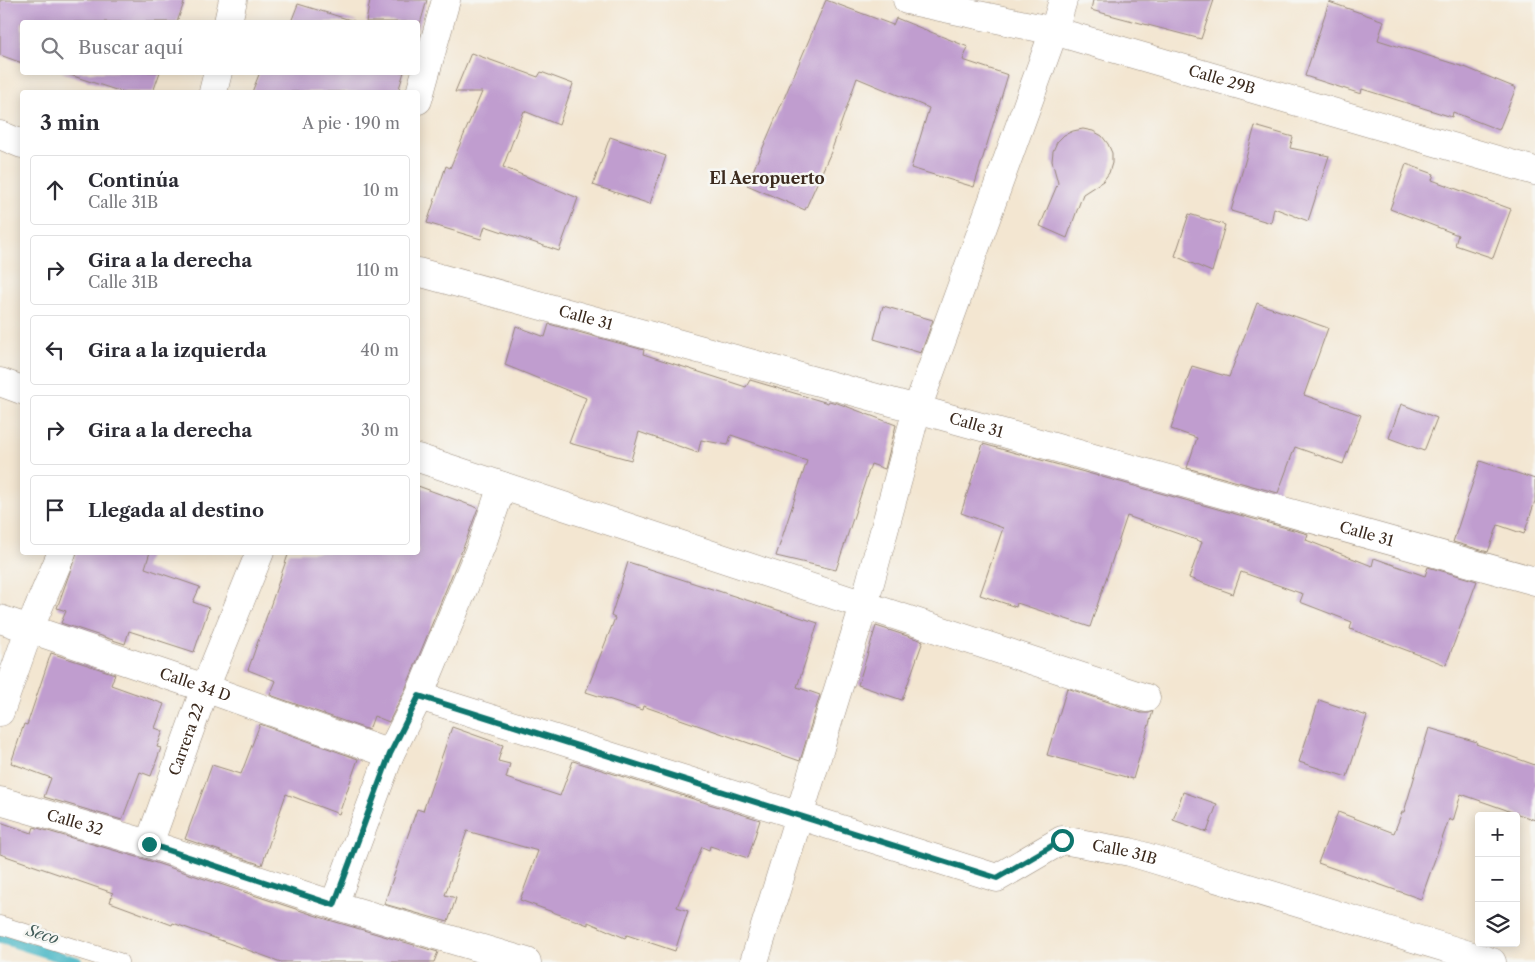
<!DOCTYPE html>
<html lang="es">
<meta charset="utf-8">
<style>
:root{--surface:#fff;--page:#f2f2f3;--text:#2b2b33;--muted:#7c7c81;--line:#e1e1e2}
body{margin:0;font-family:"Libre Caslon Text",serif;background:var(--page);color:var(--text)}
.controls{position:absolute;right:15px;bottom:15px;display:grid;overflow:hidden;border-radius:5px;box-shadow:0 2px 12px #0003}
.controls button{width:45px;height:45px;display:grid;place-items:center;padding:0;border:0;border-bottom:1px solid var(--line);background:var(--surface);color:var(--text);font:25px sans-serif}
.stop{position:absolute;width:15px;height:15px;margin:-11px;border:4px solid #0f766e;border-radius:50%;background:#fff}
.stop.end{background:#0f766e;border-color:#fff;box-shadow:0 1px 5px #0008}
.list{margin:0;padding:0;list-style:none}
h2{display:flex;justify-content:space-between;align-items:center;height:65px;margin:0;padding:0 20px;font-size:21px}
h2 small{font-size:16px;font-weight:400;color:var(--muted)}
.list li{display:grid;grid-template-columns:32px 1fr auto;gap:15px;align-items:center;box-sizing:border-box;height:70px;margin:0 10px 10px;padding:0 10px;border:1px solid var(--line);border-radius:5px}
.list b{display:block;font-size:19px;white-space:nowrap}
.list p{margin:0;font-size:16px;white-space:nowrap;color:var(--muted)}
.list em{font-size:16px;font-style:normal;color:var(--muted)}
.icon{flex:none;width:28px;height:28px;fill:none;stroke:currentColor;stroke-width:2;stroke-linecap:round;stroke-linejoin:round}
.map{position:relative;flex:none;width:1535px;height:962px;overflow:hidden}
.search{position:absolute;background:var(--surface);box-shadow:0 2px 12px #0003;left:20px;top:20px;width:400px;height:55px;display:flex;align-items:center;gap:12px;box-sizing:border-box;padding:0 18px;border-radius:5px;color:var(--muted);font-size:19px}
.panel{position:absolute;background:var(--surface);box-shadow:0 2px 12px #0003;left:20px;top:90px;width:400px;height:465px;border-radius:5px}
.map>svg:first-child{display:block}
.lines{fill:none;stroke-linecap:round;stroke-linejoin:round}
.stream{stroke:#4bb8c6;stroke-width:11}
.building{fill:#c09dcf}
.service-casing{stroke:#978878;stroke-width:19}
.minor-casing{stroke:#978878;stroke-width:29}
.service{stroke:#fff;stroke-width:18}
.minor{stroke:#fff;stroke-width:28}
.route{stroke:#0f766e;stroke-width:6}
.labels{text-anchor:middle;stroke-width:5;stroke-linejoin:round;paint-order:stroke}
.street-label{font-size:15px;fill:#3b2a1e;stroke:#f6f6f2}
.neighbourhood-label{font-size:16px;font-weight:bold;fill:#3b2a1e;stroke:#f6f6f2}
.water-label{font-size:16px;font-style:italic;fill:#415c59;stroke:#f6f6f2}
</style>
<div class="map">
<svg width="1535" height="962" viewBox="0 0 1535 962">
<rect width="100%" height="100%" fill="#f6f6f2"/>
<filter id="ink" filterUnits="userSpaceOnUse"><feTurbulence type="fractalNoise" baseFrequency=".02" numOctaves="2"/><feDisplacementMap in="SourceGraphic" scale="10" xChannelSelector="R" yChannelSelector="G"/><feConvolveMatrix kernelMatrix="1 2 1 2 8 2 1 2 1" color-interpolation-filters="sRGB"/></filter>
<filter id="wash" filterUnits="userSpaceOnUse"><feTurbulence type="fractalNoise" baseFrequency=".0096" numOctaves="4" result="noise"/><feDisplacementMap in="SourceGraphic" scale="20" xChannelSelector="R" yChannelSelector="G"/><feGaussianBlur stdDeviation="1.12" result="paint"/><feColorMatrix in="noise" values="0 0 0 0 0 0 0 0 0 0 0 0 0 0 0 0 0 1.4 0 .05"/><feComposite in="paint" operator="in"/></filter>
<g filter="url(#wash)">
<rect width="100%" height="100%" fill="#f3e6d1"/>
<g class="lines">
<path class="stream" d="M0,938L77,962"/>
</g>
<g id="blocks">
<g class="building">
<path d="M0,0H185L177,22H22V63L0,55Z"/>
<path d="M370,0H427L418,31V22H366Z"/>
<path d="M826,0L893,25L896,18L968,47L963,60L1008,75L974,187L911,168L929,108L857,78L831,152L805,210L747,185Z"/>
<path d="M1093,0H1214L1201,39L1091,10Z"/>
<path d="M1329,2L1384,21L1378,40L1467,68L1516,88L1499,130L1453,112L1452,117L1362,89L1361,94L1305,76Z"/>
<path d="M298,4L357,22H291Z"/>
<path d="M471,53L538,77L541,72L573,84L559,125L524,111L503,167L578,198L559,251L485,226L481,239L427,223L446,166L450,168L482,92H455Z"/>
<path d="M61,72H160L153,92H122Z"/>
<path d="M260,72H404L398,92H252Z"/>
<path d="M1255,126L1293,137L1290,148L1329,156L1308,221L1274,208L1271,223L1231,211Z"/>
<path d="M1083,129L1093,131L1102,136L1108,144L1112,153V163L1109,173L1103,181L1083,194L1067,238L1040,226L1058,183L1052,161L1053,151L1057,142L1064,135L1073,131Z"/>
<path d="M610,137L666,156L650,204L593,185Z"/>
<path d="M1406,164L1434,174L1432,180L1511,209L1493,258L1455,245L1458,235L1390,209Z"/>
<path d="M1189,214L1225,225L1212,272L1175,256Z"/>
<path d="M1257,303L1328,328L1304,395L1361,415L1343,464L1295,447L1278,493L1187,468L1197,438L1171,429L1192,366L1229,377Z"/>
<path d="M883,306L933,320L921,353L874,339Z"/>
<path d="M549,324L644,350L643,354L746,387L750,380L828,403L829,401L840,404L896,425L885,469L871,464L836,570L776,556L807,461L731,435L728,445L701,440L698,453L639,432L631,460L569,443L586,398L505,365L516,326L545,337Z"/>
<path d="M1401,404L1437,418L1424,451L1389,438Z"/>
<path d="M983,444L1308,534L1306,540L1372,566L1374,558L1425,576L1428,567L1477,581L1446,665L1350,629L1352,622L1300,602L1303,594L1241,572L1233,594L1189,578L1202,542L1127,516L1090,627L1017,603L1016,607L980,595L1003,528L961,513Z"/>
<path d="M1480,461L1535,479V501L1524,534L1498,525L1488,552L1453,542Z"/>
<path d="M418,486L478,508L467,538L405,690L389,722L374,716L369,730L270,695L276,681L248,670L289,552H418Z"/>
<path d="M77,552H150L145,568L200,587L193,602L209,608L194,652L129,631L125,644L61,623L66,611L57,608Z"/>
<path d="M628,562L818,623L797,687L820,695L800,761L643,706L642,710L586,692L615,618L611,616Z"/>
<path d="M876,626L923,641L902,700L858,685Z"/>
<path d="M51,653L115,674L111,685L164,704L155,728L163,731L157,747L161,748L151,776L140,772L122,820L44,797L51,778L11,763L24,724L27,725Z"/>
<path d="M1067,688L1141,713H1149L1153,711L1133,779L1047,755Z"/>
<path d="M1319,700L1367,716L1347,777L1299,762Z"/>
<path d="M260,724L358,759L339,814L286,794L262,865L185,839L212,765L241,774Z"/>
<path d="M452,727L503,745L498,761L510,764L506,778L560,796L573,761L760,820L748,858L710,846L709,850L702,847L677,907L688,911L675,951L627,935L625,938L588,922V925L520,900L538,851L467,831L445,895L456,898L448,922L384,904L417,809L423,811Z"/>
<path d="M1429,728L1477,742L1476,744L1535,765V820L1461,794L1453,821L1449,819L1421,899L1318,863L1338,812L1394,833L1402,812H1404Z"/>
<path d="M1183,792L1217,804L1207,832L1173,820Z"/>
<path d="M0,822L32,833L34,827L144,859L329,920L438,952L434,962H281L173,923L172,925L110,902L113,893L0,854Z"/>
</g>
</g>
</g>
<g filter="url(#ink)">
<use href="#blocks" fill-opacity="0" stroke="#978878" stroke-width="1"/>
<g class="lines">
<defs>
<path id="service" d="M0,925L119,962"/>
<g id="minor">
<path id="s1" d="M907,0L1054,31L1535,171"/>
<path d="M228,22L233,0"/>
<path d="M213,92L218,72"/>
<path d="M418,100L446,0"/>
<path d="M0,135L22,144"/>
<path id="s2" d="M418,272L917,409L1535,581"/>
<path d="M0,382L22,390"/>
<path d="M418,458L1146,698"/>
<path id="s3" d="M0,619L205,688L390,754"/>
<path id="s4" d="M419,696L997,878L1062,840L1130,852L1492,962"/>
<path d="M0,712L29,630L62,552"/>
<path id="s5" d="M0,801L149,844L334,905L527,962"/>
<path id="s6" d="M149,844L205,688L260,552"/>
<path d="M334,905L390,754L419,696L482,544L502,486"/>
<path d="M754,962L864,605L917,409L1054,31L1063,0"/>
</g>
</defs>
<use href="#service" class="service-casing"/>
<use href="#minor" class="minor-casing"/>
<use href="#service" class="service"/>
<use href="#minor" class="minor"/>
</g>
</g>
<g class="lines" filter="url(#ink)">
<path class="route" d="M149,844L334,905L390,754L419,696L997,878L1062,840"/>
</g>
<g class="labels">
<g class="street-label">
<text dy="5" stroke="none"><textPath href="#s1" startOffset="325">Calle 29B</textPath></text>
<text dy="5" stroke="none"><textPath href="#s2" startOffset="174">Calle 31</textPath></text>
<text dy="5" stroke="none"><textPath href="#s2" startOffset="579">Calle 31</textPath></text>
<text dy="5" stroke="none"><textPath href="#s2" startOffset="984">Calle 31</textPath></text>
<text dy="5" stroke="none"><textPath href="#s3" startOffset="206">Calle 34 D</textPath></text>
<text dy="5" stroke="none"><textPath href="#s6" startOffset="111">Carrera 22</textPath></text>
<text dy="5" stroke="none"><textPath href="#s5" startOffset="78">Calle 32</textPath></text>
<text dy="5" stroke="none"><textPath href="#s4" startOffset="745">Calle 31B</textPath></text>
</g>
<g class="neighbourhood-label">
<text x="767" y="184">El Aeropuerto</text>
</g>
<g class="water-label">
<text transform="translate(43 934) rotate(17)" y="6">Seco</text>
</g>
</g>
</svg>
<div class="controls">
<button>+</button>
<button>−</button>
<button><svg class="icon" aria-label="layers" viewBox="0 0 24 24"><path d="M12 4l9 5-9 5-9-5zM3 14l9 5 9-5"/></svg></button>
</div>
<div class="stop" style="left:1062px;top:840px"></div>
<div class="stop end" style="left:149px;top:844px"></div>
<div class="search"><svg class="icon" aria-label="search" viewBox="0 0 24 24"><circle cx="10" cy="10" r="6"/><path d="M15 15l6 6"/></svg>Buscar aquí</div>
<section class="panel">
<h2>3 min<small>A pie · 190 m</small></h2>
<ul class="list">
<li><svg class="icon" aria-label="ahead" viewBox="0 0 24 24"><path d="M12 20V5M6 11l6-6 6 6"/></svg><div><b>Continúa</b><p>Calle 31B</p></div><em>10 m</em></li>
<li><svg class="icon" aria-label="right" viewBox="0 0 24 24"><path d="M7 20v-9h11M14 6l5 5-5 5"/></svg><div><b>Gira a la derecha</b><p>Calle 31B</p></div><em>110 m</em></li>
<li><svg class="icon" aria-label="left" viewBox="0 0 24 24"><path d="M17 20v-9H6M10 6l-5 5 5 5"/></svg><div><b>Gira a la izquierda</b></div><em>40 m</em></li>
<li><svg class="icon" aria-label="right" viewBox="0 0 24 24"><path d="M7 20v-9h11M14 6l5 5-5 5"/></svg><div><b>Gira a la derecha</b></div><em>30 m</em></li>
<li><svg class="icon" aria-label="arrive" viewBox="0 0 24 24"><path d="M6 21V4h12l-3 4 3 4H6"/></svg><div><b>Llegada al destino</b></div></li>
</ul>
</section>
</div>
